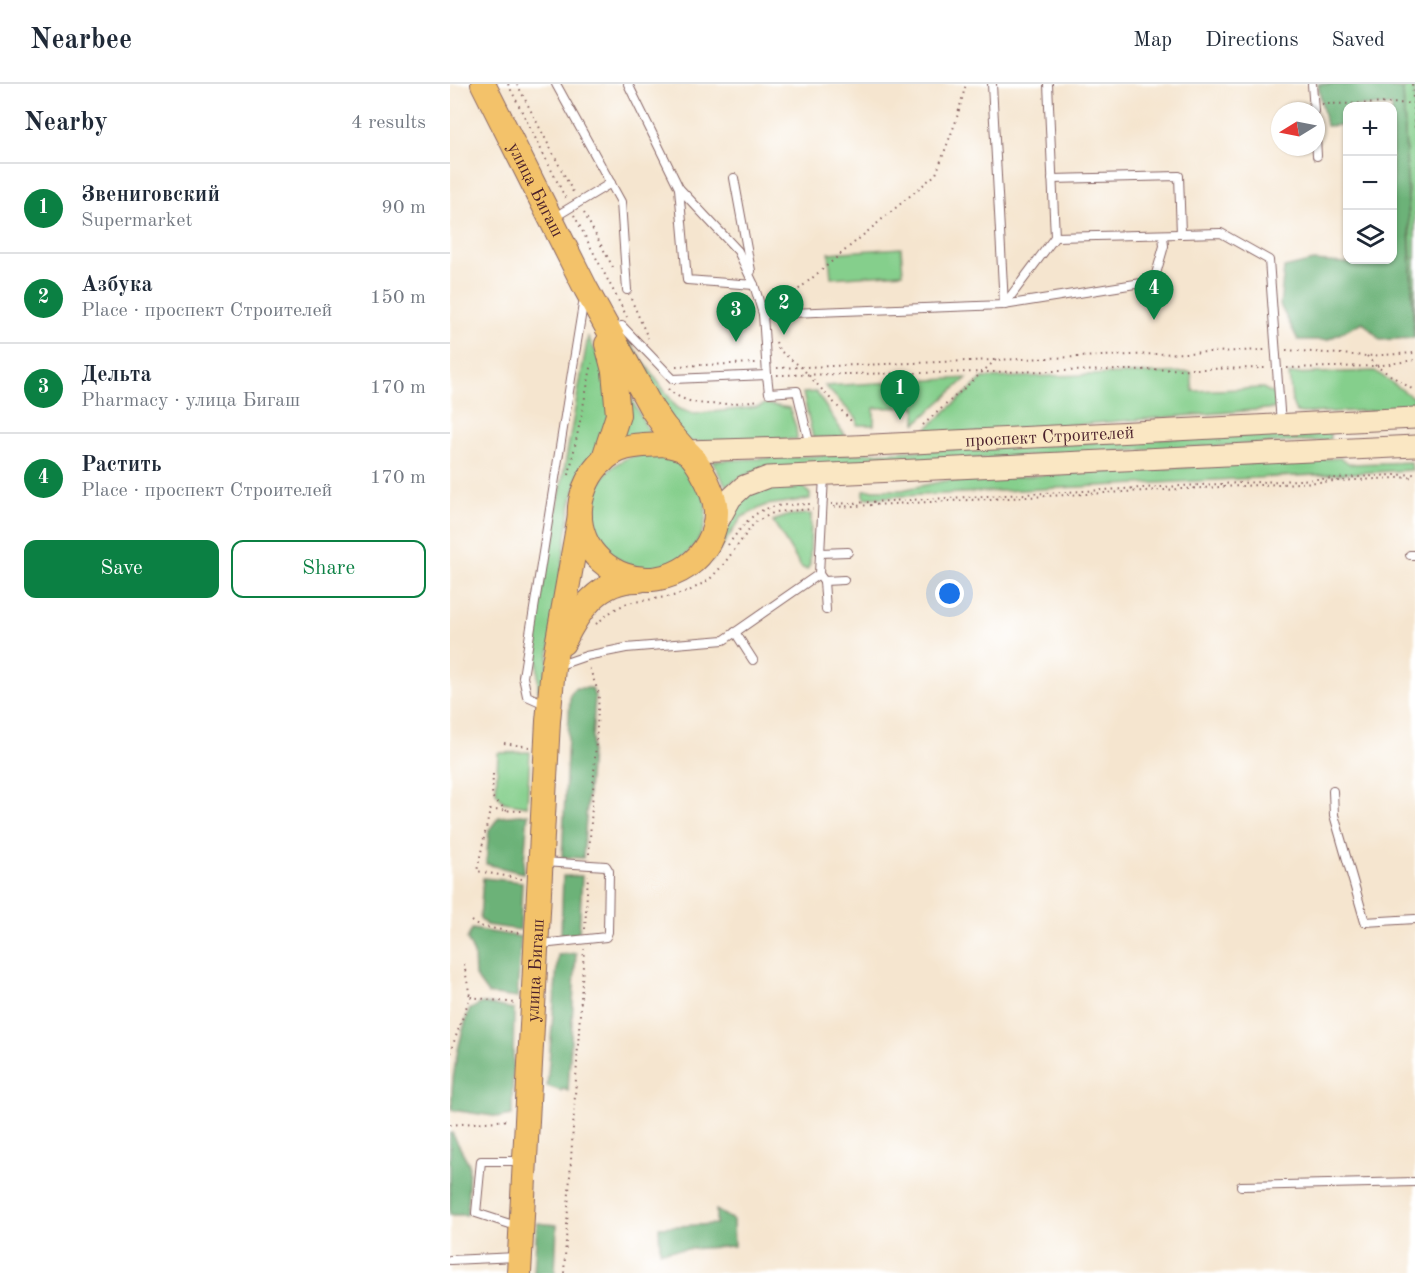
<!DOCTYPE html>
<meta charset="utf-8">
<style>
:root{--surface:#fff;--page:#f6f6f7;--text:#1f2937;--muted:#747a83;--line:#e0e1e3;--accent:#0b8043}
body{margin:0;font-family:"Old Standard TT",serif;background:var(--page);color:var(--text)}
.controls{position:absolute;right:18px;top:18px;display:grid;overflow:hidden;border-radius:12px;box-shadow:0 2px 4px #0004}
.controls button{width:54px;height:54px;display:grid;place-items:center;padding:0;border:0;border-bottom:2px solid var(--line);background:var(--surface);color:var(--text);font:30px sans-serif}
.compass{position:absolute;left:821px;top:18px;width:54px;height:54px;border-radius:50%;background:var(--surface);box-shadow:0 2px 4px #0004;rotate:260deg}
.you{position:absolute;left:500px;top:510px;width:21px;height:21px;margin:-15px;border:4px solid #fff;border-radius:50%;background:#1a73e8;box-shadow:0 0 0 9px #1a73e833}
.badge{display:grid;place-items:center;width:39px;height:39px;border-radius:50%;background:var(--accent);color:#fff;font-size:20px;font-weight:700}
.pin{position:absolute;translate:-50% -50px;filter:drop-shadow(0 2px 3px #0008)}
.pin::after{content:'';position:absolute;top:32px;width:21px;height:18px;background:inherit;clip-path:polygon(0 0,100% 0,50% 100%)}
.list{margin:0;padding:0;list-style:none}
h2{display:flex;justify-content:space-between;align-items:center;height:78px;margin:0;padding:0 24px;font-size:26px}
h2 small{font-size:20px;font-weight:400;color:var(--muted)}
.list li{display:grid;grid-template-columns:39px 1fr auto;gap:18px;align-items:center;box-sizing:border-box;height:90px;padding:0 24px;border-top:2px solid var(--line)}
.list b{display:block;font-size:22px;white-space:nowrap}
.list p{margin:0;font-size:20px;white-space:nowrap;color:var(--muted)}
.list em{font-size:20px;font-style:normal;color:var(--muted)}
.actions{display:flex;gap:12px;padding:18px 24px}
.actions a{flex:1;padding:14px 0;border:2px solid var(--accent);border-radius:12px;text-align:center;font-size:21px;color:var(--accent)}
.actions .main{background:var(--accent);color:#fff}
.icon{flex:none;width:33px;height:33px;fill:none;stroke:currentColor;stroke-width:2;stroke-linecap:round;stroke-linejoin:round}
.map{position:relative;flex:none;width:965px;height:1189px;overflow:hidden}
header{display:flex;align-items:center;gap:36px;box-sizing:border-box;height:84px;padding:0 30px;background:var(--surface);border-bottom:2px solid var(--line)}
header strong{font-size:28px}
nav{display:flex;gap:33px;margin-inline-start:auto;font-size:21px}
main{display:flex}
aside{flex:1;background:var(--surface)}
.map>svg:first-child{display:block}
.green{fill:#85cf8c;stroke:#68775c;stroke-width:1.5}
.forest{fill:#6cb278;stroke:#5b6852;stroke-width:1.5}
.lines{fill:none;stroke-linecap:round;stroke-linejoin:round}
.lane-casing{stroke:#866464;stroke-width:10}
.secondary-casing{stroke:#866464;stroke-width:23}
.primary-casing{stroke:#866464;stroke-width:26}
.path{stroke:#866464;stroke-width:2;stroke-dasharray:1.5 4.5;stroke-linecap:butt}
.lane{stroke:#fff;stroke-width:8}
.secondary{stroke:#fae7c3;stroke-width:21}
.primary{stroke:#f3c26a;stroke-width:24}
.labels{text-anchor:middle;stroke-width:4.5;stroke-linejoin:round;paint-order:stroke}
.street-label{font-size:18px;fill:#4a1f2b;stroke:#fff}
</style>
<header>
<strong>Nearbee</strong>
<nav><a>Map</a><a>Directions</a><a>Saved</a></nav>
</header>
<main>
<aside>
<h2>Nearby<small>4 results</small></h2>
<ul class="list">
<li><span class="badge">1</span><div><b>Звениговский</b><p>Supermarket</p></div><em>90 m</em></li>
<li><span class="badge">2</span><div><b>Азбука</b><p>Place · проспект Строителей</p></div><em>150 m</em></li>
<li><span class="badge">3</span><div><b>Дельта</b><p>Pharmacy · улица Бигаш</p></div><em>170 m</em></li>
<li><span class="badge">4</span><div><b>Растить</b><p>Place · проспект Строителей</p></div><em>170 m</em></li>
</ul>
<div class="actions"><a class="main">Save</a><a>Share</a></div>
</aside>
<div class="map">
<svg width="965" height="1189" viewBox="0 0 965 1189">
<rect width="100%" height="100%" fill="#fff"/>
<filter id="ink" filterUnits="userSpaceOnUse"><feTurbulence type="fractalNoise" baseFrequency=".0167" numOctaves="2"/><feDisplacementMap in="SourceGraphic" scale="12" xChannelSelector="R" yChannelSelector="G"/><feConvolveMatrix kernelMatrix="1 2 1 2 8 2 1 2 1" color-interpolation-filters="sRGB"/></filter>
<filter id="wash" filterUnits="userSpaceOnUse"><feTurbulence type="fractalNoise" baseFrequency=".008" numOctaves="4" result="noise"/><feDisplacementMap in="SourceGraphic" scale="24" xChannelSelector="R" yChannelSelector="G"/><feGaussianBlur stdDeviation="1.35" result="paint"/><feColorMatrix in="noise" values="0 0 0 0 0 0 0 0 0 0 0 0 0 0 0 0 0 1.4 0 .05"/><feComposite in="paint" operator="in"/></filter>
<g filter="url(#wash)">
<rect width="100%" height="100%" fill="#f5e5cf"/>
<g class="green">
<path d="M961,0H965V254L953,5Z"/>
<path d="M451,164L453,189L381,194L379,169Z"/>
<path d="M138,253L160,295L162,321L150,365L131,383L121,420L94,605L88,607L87,536Z"/>
<path d="M173,254L178,256L227,324L244,330L308,323L315,320L339,324L346,343L347,355L235,358Z"/>
<path d="M925,287L965,315V325L853,329L846,328L842,318L839,290Z"/>
<path d="M741,288L743,307L813,304L824,310L829,324L502,351L475,346L533,294Z"/>
<path d="M517,294L466,339V323L424,324V341H407V335L375,302Z"/>
<path d="M176,305L202,353L172,356Z"/>
<path d="M366,308L396,353L363,354L353,309Z"/>
<path d="M880,346V356L318,386L298,390L276,402L262,377Z"/>
<circle cx="199" cy="427" r="57"/>
<path d="M891,374L900,380L961,378L962,386L414,414V406H452L494,397Z"/>
<path d="M350,400L360,410V415L316,421L292,433L261,478L290,418L303,408L324,401Z"/>
<path d="M361,430L360,480L357,486L351,483L323,437L340,431Z"/>
<path d="M80,668L77,722L53,718L46,708L48,669Z"/>
</g>
<g class="forest">
<path d="M868,0H928L929,2L953,5L964,254L930,256L913,238L877,256H848L830,221L834,184L863,177L909,180L915,176H942V22H898L897,41L876,42Z"/>
<path d="M125,604H142L145,614L133,774L112,773L120,611Z"/>
<path d="M78,730L73,789L36,780L39,746L49,733Z"/>
<path d="M113,792H132L129,851H111Z"/>
<path d="M33,794L72,798L70,846L36,841L30,834Z"/>
<path d="M22,845L71,853L67,914L38,910L25,892L24,870L17,855Z"/>
<path d="M126,869L118,1007L113,1005L111,1007L97,1002L108,871Z"/>
<path d="M32,919L64,925L62,1031L50,1033L2,1026C0,993 9,957 19,926Z"/>
<path d="M0,1049H2L19,1080L17,1131H0Z"/>
<path d="M266,1126L283,1136L284,1162L210,1167L209,1143L266,1140Z"/>
<path d="M87,1139L107,1141L105,1189H84Z"/>
</g>
</g>
<g filter="url(#ink)">
<g class="lines">
<defs>
<g id="lane">
<path d="M106,0L171,118L177,206"/>
<path d="M178,0L229,104L288,167L304,201L313,230L317,291"/>
<path d="M542,0L554,221"/>
<path d="M598,0L605,153"/>
<path d="M862,0L864,27"/>
<path d="M866,54L867,72"/>
<path d="M284,94L301,187"/>
<path d="M602,95L729,92L731,150"/>
<path d="M229,104L237,196L304,201"/>
<path d="M103,134L161,99"/>
<path d="M554,221L605,153L771,149L819,176L831,340"/>
<path d="M313,230L554,221L704,197L714,162L713,151"/>
<path d="M161,244L172,242L223,295L317,291L319,309L347,307L360,362"/>
<path d="M374,392L369,490L374,497L376,526"/>
<path d="M370,469L398,468"/>
<path d="M960,471H965"/>
<path d="M374,497L394,496"/>
<path d="M285,548L303,576"/>
<path d="M107,582L136,572L176,564L274,556L369,490"/>
<path d="M95,620L77,612L73,593L134,214"/>
<path d="M883,707L884,731L915,838L965,835"/>
<path d="M91,860L156,853L158,848L159,787L156,782L93,778"/>
<path d="M791,1102L965,1098"/>
<path d="M60,1140L26,1129L31,1077H63"/>
<path d="M0,1176L68,1173"/>
</g>
<g id="secondary">
<path id="s1" d="M236,367L403,362L965,334"/>
<path d="M264,445L281,414L294,402L318,393L965,362"/>
</g>
<g id="primary">
<path id="s2" d="M33,0L136,205L202,325L214,342L236,367"/>
<path d="M214,360C220,362 230,363 236,367C242,371 249,382 252,388C259,400 265,413 266,427C267,474 218,507 174,491C158,485 142,472 135,455C121,422 137,381 169,366C183,360 199,361 214,360Z"/>
<path d="M153,377L168,331L164,287L157,260"/>
<path d="M113,559C128,527 149,495 189,496"/>
<path id="s3" d="M69,1189L98,637L103,584L130,432"/>
</g>
</defs>
<use href="#lane" class="lane-casing"/>
<use href="#secondary" class="secondary-casing"/>
<use href="#primary" class="primary-casing"/>
<g class="path">
<path d="M58,0L116,115"/>
<path d="M67,0L124,110"/>
<path d="M962,0L965,44"/>
<path d="M872,20L965,19"/>
<path d="M134,129L165,187"/>
<path d="M124,131L177,233"/>
<path d="M181,215L198,254"/>
<path d="M329,219L349,205L486,90L506,37L516,0"/>
<path d="M326,258L329,266L351,283L402,338"/>
<path d="M836,266L917,272L965,269"/>
<path d="M917,272L926,282L965,307"/>
<path d="M226,282L307,279"/>
<path d="M327,284L816,266"/>
<path d="M837,284L926,282L965,276"/>
<path d="M327,291L816,284"/>
<path d="M218,305C243,328 281,319 310,316"/>
<path d="M473,341L547,275"/>
<path d="M119,391L142,279"/>
<path d="M381,420L965,390"/>
<path d="M384,423L965,393"/>
<path d="M278,461C307,421 315,421 363,420"/>
<path d="M146,540L162,527L177,519L223,512L241,506L259,496L273,481L305,438L325,428L363,425"/>
<path d="M54,659L79,663"/>
<path d="M43,690L42,713L57,727"/>
<path d="M139,770L149,610L139,583"/>
<path d="M72,795L27,787L40,726L73,727"/>
<path d="M21,837L28,842L69,849"/>
<path d="M135,845L138,791"/>
<path d="M14,880L20,913"/>
<path d="M0,969L20,913L65,919"/>
<path d="M0,1041L59,1036"/>
<path d="M114,1189L134,865"/>
</g>
<use href="#lane" class="lane"/>
<use href="#secondary" class="secondary"/>
<use href="#primary" class="primary"/>
</g>
</g>
<g class="labels">
<g class="street-label">
<text dy="6" stroke="none"><textPath href="#s2" startOffset="118">улица Бигаш</textPath></text>
<text dy="6" stroke="none"><textPath href="#s1" startOffset="364">проспект Строителей</textPath></text>
<text dy="6" stroke="none"><textPath href="#s3" startOffset="303">улица Бигаш</textPath></text>
</g>
</g>
</svg>
<div class="controls">
<button>+</button>
<button>−</button>
<button><svg class="icon" aria-label="layers" viewBox="0 0 24 24"><path d="M12 4l9 5-9 5-9-5zM3 14l9 5 9-5"/></svg></button>
</div>
<svg class="compass" viewBox="-18 -18 36 36"><path d="M0-13l5 13h-10z" fill="#e53935"/><path d="M0 13l5-13h-10z" fill="#747a83"/></svg>
<div class="you"></div>
<div class="pin badge" style="left:450px;top:336px">1</div>
<div class="pin badge" style="left:334px;top:251px">2</div>
<div class="pin badge" style="left:286px;top:258px">3</div>
<div class="pin badge" style="left:704px;top:236px">4</div>
</div>
</main>
